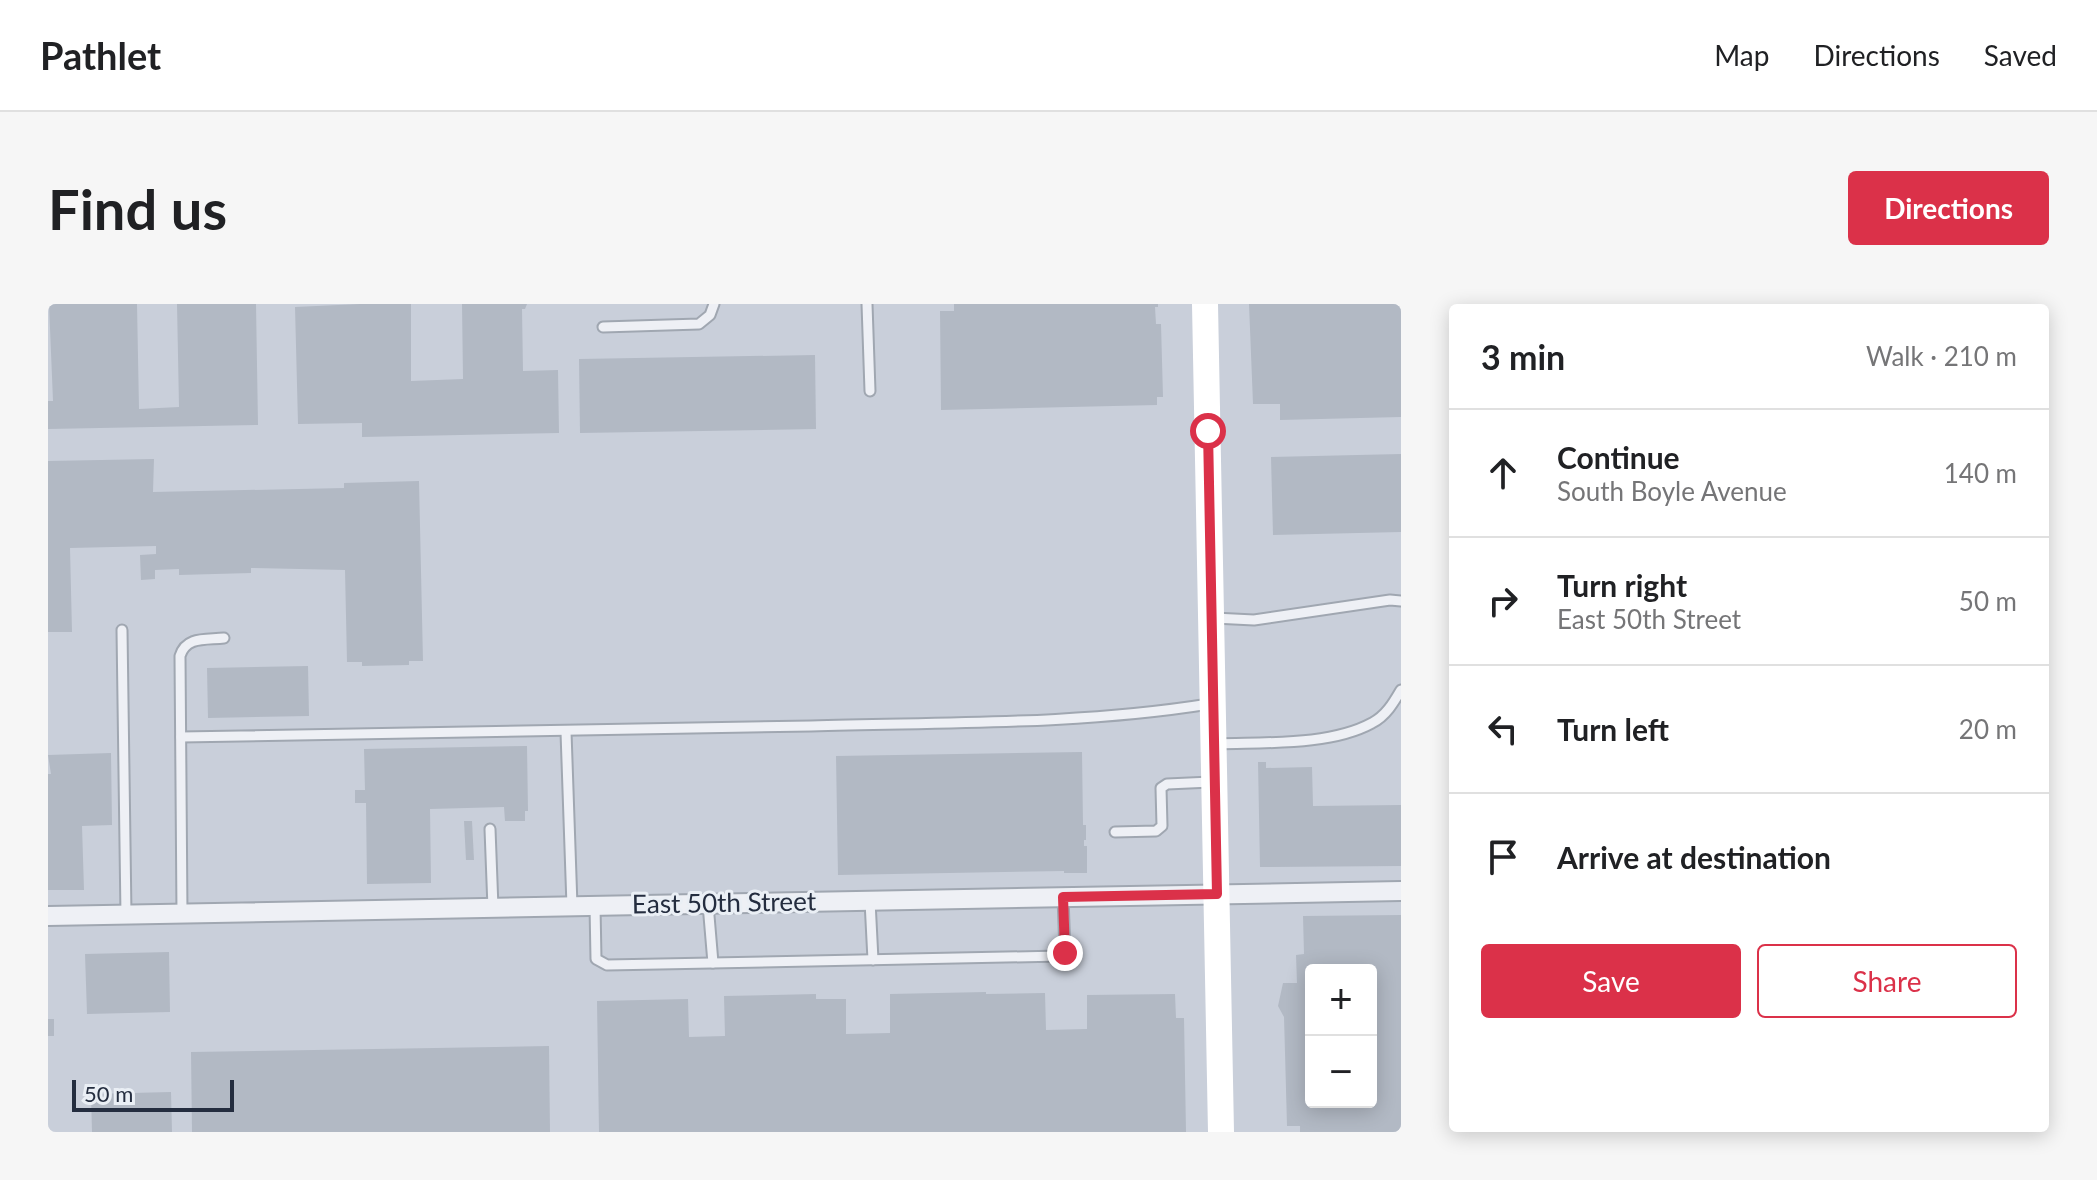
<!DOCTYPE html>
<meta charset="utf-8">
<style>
:root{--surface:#fff;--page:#f6f6f6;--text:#202124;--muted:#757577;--line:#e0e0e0;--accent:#db3149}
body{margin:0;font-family:Lato,sans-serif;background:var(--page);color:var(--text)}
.controls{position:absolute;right:24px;bottom:24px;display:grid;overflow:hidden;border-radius:8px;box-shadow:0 4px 20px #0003}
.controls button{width:72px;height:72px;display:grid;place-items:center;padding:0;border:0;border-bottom:2px solid var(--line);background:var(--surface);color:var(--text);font:40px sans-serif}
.scale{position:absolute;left:24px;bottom:20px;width:162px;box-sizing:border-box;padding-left:8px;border:4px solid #242d3f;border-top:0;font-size:22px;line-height:28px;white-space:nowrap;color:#242d3f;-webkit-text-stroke:6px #eaeff5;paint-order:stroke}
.stop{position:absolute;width:24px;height:24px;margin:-18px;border:6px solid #db3149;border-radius:50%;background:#fff}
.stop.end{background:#db3149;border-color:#fff;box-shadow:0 2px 8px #0008}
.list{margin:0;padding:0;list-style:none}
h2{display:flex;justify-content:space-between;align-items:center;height:104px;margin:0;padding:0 32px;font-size:34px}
h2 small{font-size:26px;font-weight:400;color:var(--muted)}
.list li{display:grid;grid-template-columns:52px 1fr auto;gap:24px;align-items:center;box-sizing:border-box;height:128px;padding:0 32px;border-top:2px solid var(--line)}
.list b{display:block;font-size:30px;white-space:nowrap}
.list p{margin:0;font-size:26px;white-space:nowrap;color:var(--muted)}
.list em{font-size:26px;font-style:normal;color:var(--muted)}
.actions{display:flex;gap:16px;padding:24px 32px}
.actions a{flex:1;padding:18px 0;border:2px solid var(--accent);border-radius:8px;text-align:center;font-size:28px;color:var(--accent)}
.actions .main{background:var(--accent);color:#fff}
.icon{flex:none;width:44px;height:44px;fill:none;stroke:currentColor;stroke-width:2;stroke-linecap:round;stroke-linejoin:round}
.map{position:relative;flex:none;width:1353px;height:828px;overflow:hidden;border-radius:8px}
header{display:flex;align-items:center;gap:48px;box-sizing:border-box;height:112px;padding:0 40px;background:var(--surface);border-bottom:2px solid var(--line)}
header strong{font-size:38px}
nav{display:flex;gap:44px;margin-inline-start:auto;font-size:28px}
.intro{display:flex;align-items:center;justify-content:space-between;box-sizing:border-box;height:192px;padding:0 48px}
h1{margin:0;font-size:56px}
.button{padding:20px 36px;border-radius:8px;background:var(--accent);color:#fff;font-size:28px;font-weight:700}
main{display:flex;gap:48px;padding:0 48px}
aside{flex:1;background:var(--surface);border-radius:8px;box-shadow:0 4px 20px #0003}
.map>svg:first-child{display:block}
.built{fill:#c9cfda;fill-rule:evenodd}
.building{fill:#b2b9c4;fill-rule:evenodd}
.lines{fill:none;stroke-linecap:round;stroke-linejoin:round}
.lane-casing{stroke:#a0a7b1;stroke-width:13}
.street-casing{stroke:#a0a7b1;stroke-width:22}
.lane{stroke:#eef0f5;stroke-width:9}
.street{stroke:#eef0f5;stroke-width:18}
.secondary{stroke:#fff;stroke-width:26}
.route{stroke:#db3149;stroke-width:10}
.labels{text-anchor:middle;stroke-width:6;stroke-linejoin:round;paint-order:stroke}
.street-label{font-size:26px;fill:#242d3f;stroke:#eaeff5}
</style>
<header>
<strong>Pathlet</strong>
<nav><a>Map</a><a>Directions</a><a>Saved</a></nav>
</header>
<div class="intro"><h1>Find us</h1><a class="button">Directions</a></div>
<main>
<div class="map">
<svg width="1353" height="828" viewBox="0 0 1353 828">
<rect width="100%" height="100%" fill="#dbe0e7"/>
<path class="built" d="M0,0H1353V828H0ZM1263,666H1323V798H1263Z"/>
<g class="building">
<path d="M1,0H89L91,105L131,103L129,0H208L210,121L0,125V97H5Z"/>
<path d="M312,0H363V77L415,75L414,0H479L477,5H474L475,67L510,66L511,129L314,133V119L250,120L247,3Z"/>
<path d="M906,0H1110V3H1107L1108,20H1113L1115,93H1109V101L893,106L892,7H906Z"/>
<path d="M1201,0H1353V113L1232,116V100H1205Z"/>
<path d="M767,51L768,125L532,129L531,55Z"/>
<path d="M1353,150V228L1225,231L1223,153Z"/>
<path d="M106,155L105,188L296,184V179L371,177L375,357H361V361L314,362V358H299L297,266L203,264V269L131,271V265L107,266V275L93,276L92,251L108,250V242L22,244L24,328H0V157Z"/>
<path d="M260,362L261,412L160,414L159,364Z"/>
<path d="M479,442L480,507H477V517H457L456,503L382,505L383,579L319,580L318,499H307V486H317L316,445Z"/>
<path d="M1034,448L1035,521H1038V536H1036V542H1039V569H1016V567L790,571L788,452Z"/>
<path d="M63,449L64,521L34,522L36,586H0V470H3L0,451Z"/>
<path d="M1210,458H1218V464L1264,463L1265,502L1353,501V562L1212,563Z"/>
<path d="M416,517H424L426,556H418Z"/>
<path d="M1353,611V828H1252V822H1239L1236,713L1230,702L1235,679H1249L1248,651L1256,650L1255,612ZM1263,666H1323V798H1263Z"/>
<path d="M121,648L122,708L39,710L37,650Z"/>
<path d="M938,688V690L997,689L998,726L1039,725V691L1127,690L1128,714H1136L1138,828H551L549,697L640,695L641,733L677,732L676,692L768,690V695H798V730L842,729V690Z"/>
<rect x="0" y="715" width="6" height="17"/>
<path d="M501,742L502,828H144L143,748Z"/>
<path d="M123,788L124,828H44L43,790Z"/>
</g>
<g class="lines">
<defs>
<g id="lane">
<path d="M819,0L822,87"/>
<path d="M555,23L651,20L662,11L666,0"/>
<path d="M1166,314L1206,316L1342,296L1353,297"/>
<path d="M74,326L78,611"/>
<path d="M518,428L524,602"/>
<path d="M133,433C343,430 553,427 763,422C895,418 1030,421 1161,400"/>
<path d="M1169,440C1216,438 1282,442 1324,419C1338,412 1346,398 1353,386"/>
<path d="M442,525L445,604"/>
<path d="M1067,528L1108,527L1114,522L1113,484L1119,480L1163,478"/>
<path d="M822,597L825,656"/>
<path d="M660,600L665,659"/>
<path d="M547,602L548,655L559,661L1013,652L1017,649L1015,593"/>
<path d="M134,610L132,352C138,332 158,336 176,334"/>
</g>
<path id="street" d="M0,612L1353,587"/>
</defs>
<use href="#lane" class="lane-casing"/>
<use href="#street" class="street-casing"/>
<use href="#lane" class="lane"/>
<use href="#street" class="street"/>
<path class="secondary" d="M1157,0L1173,828"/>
</g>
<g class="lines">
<path class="route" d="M1017,649L1015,593L1169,590L1160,127"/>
</g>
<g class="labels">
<g class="street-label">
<text transform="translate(676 599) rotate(-1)" y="9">East 50th Street</text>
</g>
</g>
</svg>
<div class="controls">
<button>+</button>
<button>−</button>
</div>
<div class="scale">50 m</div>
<div class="stop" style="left:1160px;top:127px"></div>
<div class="stop end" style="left:1017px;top:649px"></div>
</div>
<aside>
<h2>3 min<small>Walk · 210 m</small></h2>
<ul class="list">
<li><svg class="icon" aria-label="ahead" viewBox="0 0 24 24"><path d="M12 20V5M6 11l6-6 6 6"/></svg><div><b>Continue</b><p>South Boyle Avenue</p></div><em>140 m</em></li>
<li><svg class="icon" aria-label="right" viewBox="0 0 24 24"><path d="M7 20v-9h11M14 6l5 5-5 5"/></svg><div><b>Turn right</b><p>East 50th Street</p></div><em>50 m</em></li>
<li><svg class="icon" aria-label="left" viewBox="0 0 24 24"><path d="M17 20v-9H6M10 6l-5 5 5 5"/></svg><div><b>Turn left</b></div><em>20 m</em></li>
<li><svg class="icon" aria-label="arrive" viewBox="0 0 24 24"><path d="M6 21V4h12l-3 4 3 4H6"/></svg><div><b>Arrive at destination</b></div></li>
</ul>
<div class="actions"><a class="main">Save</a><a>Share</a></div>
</aside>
</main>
